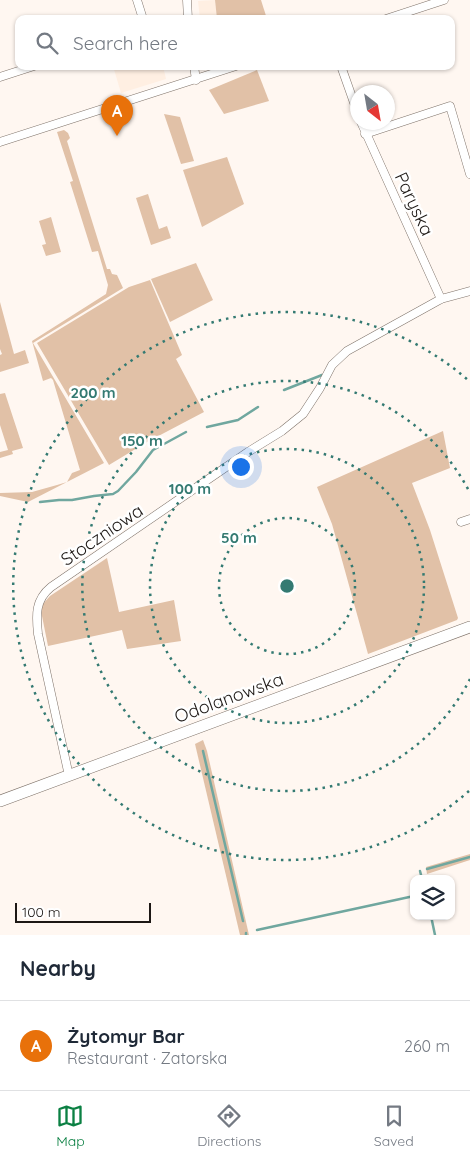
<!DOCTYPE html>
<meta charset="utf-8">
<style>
:root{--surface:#fff;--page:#f2f2f3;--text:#1f2937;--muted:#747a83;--line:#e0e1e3;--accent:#0b8043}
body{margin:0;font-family:Quicksand,sans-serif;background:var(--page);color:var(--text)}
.controls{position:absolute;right:15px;bottom:15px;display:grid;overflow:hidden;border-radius:10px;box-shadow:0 1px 4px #0004}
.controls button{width:45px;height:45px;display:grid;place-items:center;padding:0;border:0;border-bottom:1px solid var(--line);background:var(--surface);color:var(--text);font:25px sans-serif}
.compass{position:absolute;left:350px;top:85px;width:45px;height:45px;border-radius:50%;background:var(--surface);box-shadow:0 1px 4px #0004;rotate:149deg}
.scale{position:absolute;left:15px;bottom:12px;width:136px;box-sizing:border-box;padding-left:5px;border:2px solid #1d1815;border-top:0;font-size:14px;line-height:18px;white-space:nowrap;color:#1d1815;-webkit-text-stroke:4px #fff;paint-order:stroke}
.you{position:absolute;left:240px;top:466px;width:18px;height:18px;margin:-12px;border:4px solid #fff;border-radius:50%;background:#1a73e8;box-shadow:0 0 0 8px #1a73e833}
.badge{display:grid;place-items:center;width:32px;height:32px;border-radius:50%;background:var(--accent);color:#fff;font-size:16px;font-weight:700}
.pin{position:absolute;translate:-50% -41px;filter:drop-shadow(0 1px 2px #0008)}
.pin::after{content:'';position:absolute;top:26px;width:18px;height:15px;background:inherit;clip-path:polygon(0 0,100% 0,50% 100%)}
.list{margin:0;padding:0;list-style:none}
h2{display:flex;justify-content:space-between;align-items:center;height:65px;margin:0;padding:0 20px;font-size:21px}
h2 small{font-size:16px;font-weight:400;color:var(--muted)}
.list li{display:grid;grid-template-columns:32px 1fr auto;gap:15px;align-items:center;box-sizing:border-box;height:90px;padding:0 20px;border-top:1px solid var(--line)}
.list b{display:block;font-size:19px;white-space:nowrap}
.list p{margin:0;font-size:16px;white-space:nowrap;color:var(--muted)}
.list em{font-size:16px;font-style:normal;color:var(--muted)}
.icon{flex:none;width:28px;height:28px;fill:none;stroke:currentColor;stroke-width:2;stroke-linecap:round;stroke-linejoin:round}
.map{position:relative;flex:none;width:470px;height:935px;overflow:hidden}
.search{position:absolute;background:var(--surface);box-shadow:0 1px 4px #0004;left:15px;right:15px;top:15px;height:55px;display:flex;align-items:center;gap:12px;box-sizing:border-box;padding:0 18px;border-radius:10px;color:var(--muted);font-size:19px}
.sheet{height:155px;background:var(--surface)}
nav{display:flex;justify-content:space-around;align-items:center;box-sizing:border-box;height:70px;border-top:1px solid var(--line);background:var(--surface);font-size:14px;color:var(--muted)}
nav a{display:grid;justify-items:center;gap:2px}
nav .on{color:var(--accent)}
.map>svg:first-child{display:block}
.built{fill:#ffefe2}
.green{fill:#e1c1a7}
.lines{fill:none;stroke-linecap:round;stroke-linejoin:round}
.stream{stroke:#70a79f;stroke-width:2.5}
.street-casing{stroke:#7f736a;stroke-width:9}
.secondary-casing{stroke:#7f736a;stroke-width:12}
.street{stroke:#fff;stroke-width:8}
.secondary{stroke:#fff;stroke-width:11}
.ring{fill:none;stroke:#347a72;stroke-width:2.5;stroke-dasharray:2.5 5}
.labels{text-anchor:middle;stroke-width:5;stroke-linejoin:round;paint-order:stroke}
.street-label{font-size:18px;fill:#1d1815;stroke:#fff}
.centre{fill:#347a72;stroke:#fff;stroke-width:2.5}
.ring-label{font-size:15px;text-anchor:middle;font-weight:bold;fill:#347a72;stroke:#fff;stroke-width:5;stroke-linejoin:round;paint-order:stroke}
</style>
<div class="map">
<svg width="470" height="935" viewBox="0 0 470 935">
<rect width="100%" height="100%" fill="#fff7f1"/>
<g class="built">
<path d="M215,0L217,19H200L198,1Z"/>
<path d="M113,66H163L166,79L121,93Z"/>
</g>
<g class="green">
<path d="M215,0H261L267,19H217Z"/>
<path d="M257,70L269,101L224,114L209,90Z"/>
<path d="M164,114L180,117L194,161L181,164Z"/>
<path d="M64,130L68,133L70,138L67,141L107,269H110L112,274L117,275L123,288L33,343L104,463L28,502L0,496V493L32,492L57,485L67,482L72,473L80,470L53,380L51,378L43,381L32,341L106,294L108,285L98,251L92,252L70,182L73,181L57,132Z"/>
<path d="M227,157L244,204L202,227L183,170Z"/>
<path d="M148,194L159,229L167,226L171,238L151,245L136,198Z"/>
<path d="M51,217L61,252L46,256L42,245L46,244L39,221Z"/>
<path d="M196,263L213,300L170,322L151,279Z"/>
<path d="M150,280L182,355L176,359L204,412L147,442L109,465L37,343L129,287Z"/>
<path d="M0,302L14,354L25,350L29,363L0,372V355L2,354L0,349Z"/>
<path d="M5,393L23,448L12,451L13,454L0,458V452L8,450L0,425V394Z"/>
<path d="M443,431L450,468L412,483L430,530L458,618L457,620L368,654L332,524L317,487Z"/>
<path d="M107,558L119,612L174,600L181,641L127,649L122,630L48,646L41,611L43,604L50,596Z"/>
<path d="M203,740L207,751L249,935H240L195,744Z"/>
<path d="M470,854V860L427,874L426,867Z"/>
</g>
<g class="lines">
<g class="stream">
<path d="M284,390L322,375"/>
<path d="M207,427L238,420L258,407"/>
<path d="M40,502L59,500H72L94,496L113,494L118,491L136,472L153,450L186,432"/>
<path d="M203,751L243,921"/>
<path d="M427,869L470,857"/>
<path d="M420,871L422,879"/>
<path d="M431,916L435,935"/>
<path d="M257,930L414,896"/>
<path d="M246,933V935"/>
</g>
<defs>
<g id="street">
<path d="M137,0L143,19"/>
<path d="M187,0L188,19"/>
<path d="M386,19L444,0"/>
<path d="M194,66L196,80"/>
<path d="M341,66L358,114"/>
<path d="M0,77L34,66"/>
<path d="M361,122L441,299"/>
<path d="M365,134L450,106L470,174"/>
<path d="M0,142L236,66"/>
<path d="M461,522L470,519"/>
<path d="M69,776L38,634C36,615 35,600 51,587L248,452L282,431L303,414L320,388L332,365L347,351L441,299L470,291"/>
</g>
<path id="secondary" d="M0,801L470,627"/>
</defs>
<use href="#street" class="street-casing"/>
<use href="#secondary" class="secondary-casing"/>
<use href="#street" class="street"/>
<use href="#secondary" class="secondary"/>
</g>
<g class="ring">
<circle cx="287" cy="586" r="68"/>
<circle cx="287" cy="586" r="137"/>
<path d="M470 679A205 205 0 1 1 470 493"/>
<path d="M469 791A274 274 0 1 1 469 381"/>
</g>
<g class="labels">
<g class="street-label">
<text transform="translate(414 204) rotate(65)" y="6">Paryska</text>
<text transform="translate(102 535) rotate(-34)" y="6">Stoczniowa</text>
<text transform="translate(229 698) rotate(-20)" y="6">Odolanowska</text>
</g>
</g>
<circle cx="287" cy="586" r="8" class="centre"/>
<g class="ring-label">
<text x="93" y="398">200 m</text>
<text x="142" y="446">150 m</text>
<text x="190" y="494">100 m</text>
<text x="239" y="543">50 m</text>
</g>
</svg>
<div class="controls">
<button><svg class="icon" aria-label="layers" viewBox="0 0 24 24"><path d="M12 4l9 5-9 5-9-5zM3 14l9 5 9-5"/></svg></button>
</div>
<svg class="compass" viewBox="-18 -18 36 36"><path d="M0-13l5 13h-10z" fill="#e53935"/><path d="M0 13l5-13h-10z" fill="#747a83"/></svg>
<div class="scale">100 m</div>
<div class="you"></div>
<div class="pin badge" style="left:117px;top:136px;background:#e8710a">A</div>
<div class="search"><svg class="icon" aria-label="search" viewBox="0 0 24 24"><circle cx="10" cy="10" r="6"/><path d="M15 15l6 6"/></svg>Search here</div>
</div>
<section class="sheet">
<h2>Nearby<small></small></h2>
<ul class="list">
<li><span class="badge" style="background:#e8710a">A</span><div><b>Żytomyr Bar</b><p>Restaurant · Zatorska</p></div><em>260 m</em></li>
</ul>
</section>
<nav>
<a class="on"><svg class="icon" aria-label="map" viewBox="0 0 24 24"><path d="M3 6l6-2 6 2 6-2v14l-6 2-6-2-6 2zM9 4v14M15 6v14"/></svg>Map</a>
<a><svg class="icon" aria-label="directions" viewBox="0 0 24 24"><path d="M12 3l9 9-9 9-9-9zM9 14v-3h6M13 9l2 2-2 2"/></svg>Directions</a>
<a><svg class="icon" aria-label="saved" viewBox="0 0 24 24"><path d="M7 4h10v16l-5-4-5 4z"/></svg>Saved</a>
</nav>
